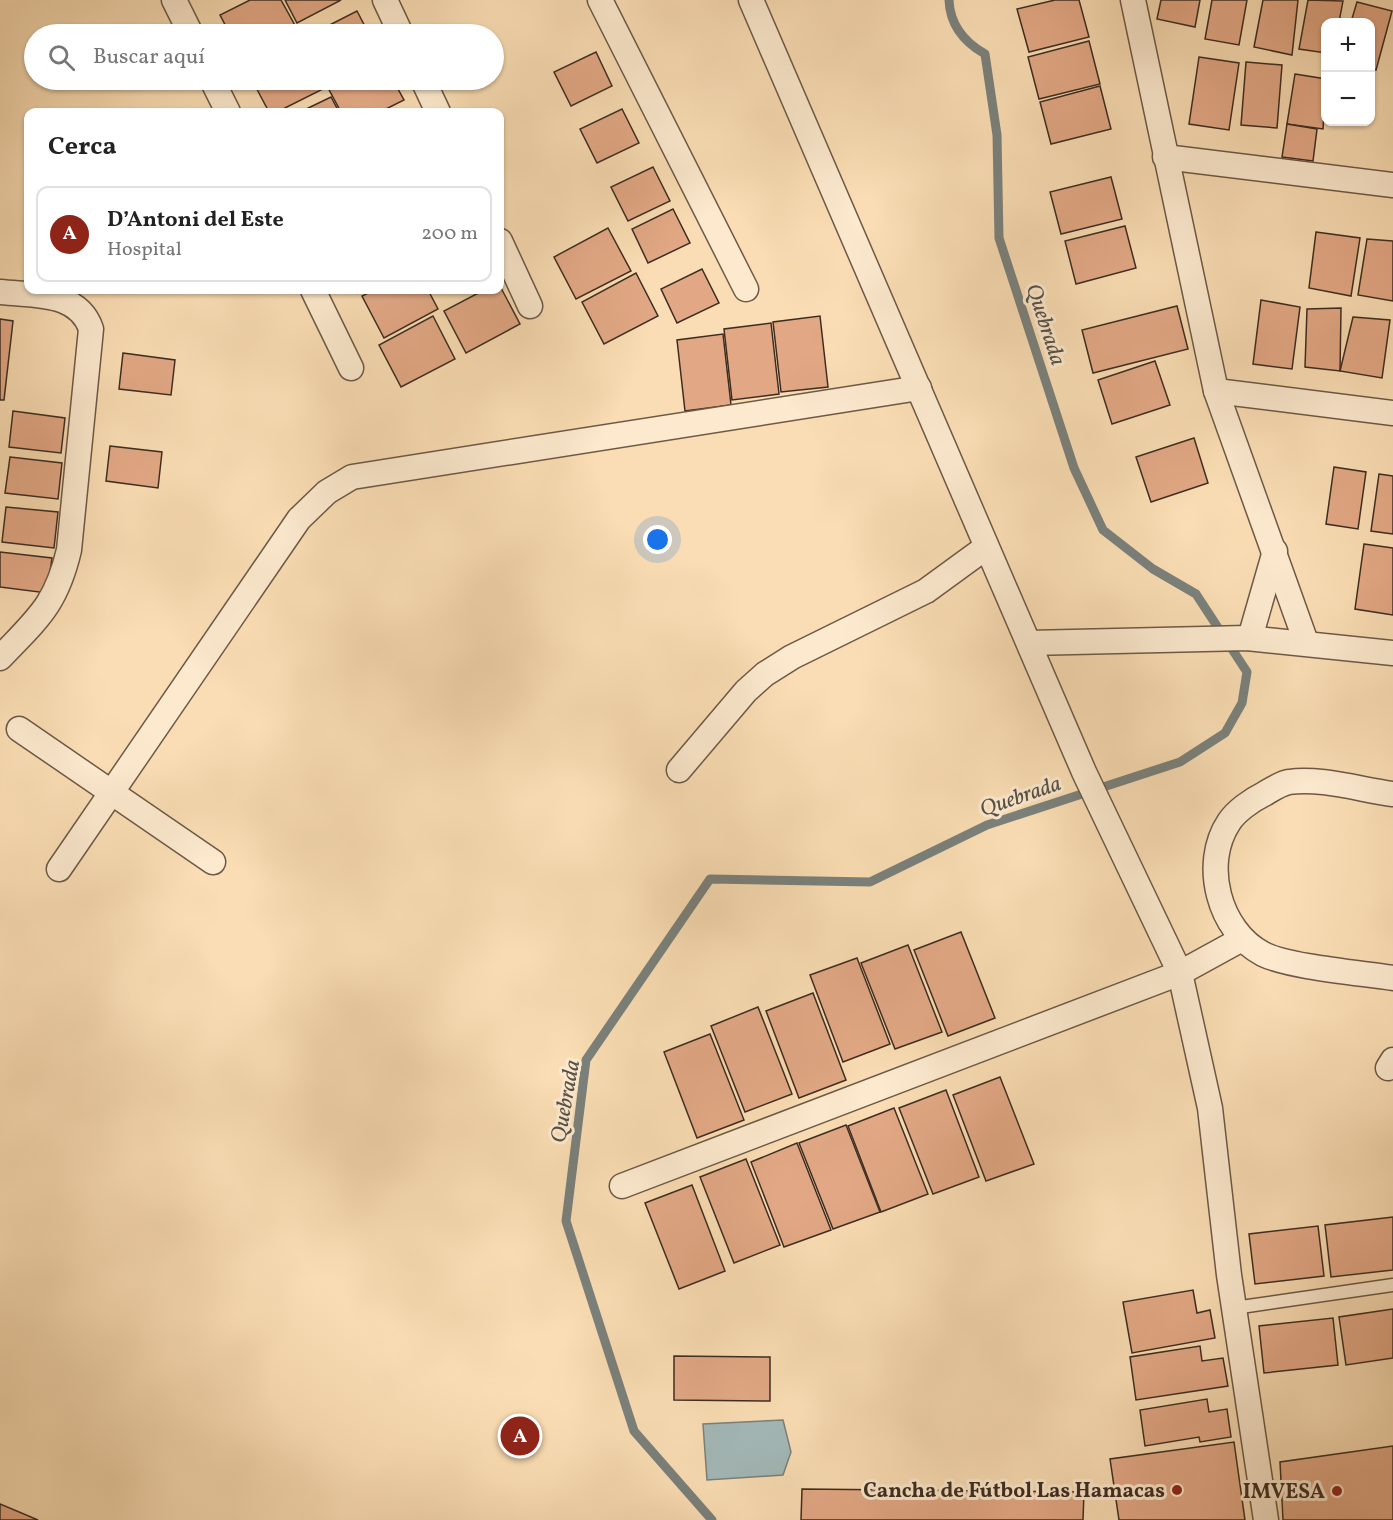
<!DOCTYPE html>
<html lang="es">
<meta charset="utf-8">
<style>
:root{--surface:#fff;--page:#f6f6f6;--text:#222;--muted:#767676;--line:#e0e0e0;--accent:#8f2418}
body{margin:0;font-family:Vollkorn,serif;background:var(--page);color:var(--text)}
.controls{position:absolute;right:18px;top:18px;display:grid;overflow:hidden;border-radius:12px;box-shadow:0 2px 4px #0004}
.controls button{width:54px;height:54px;display:grid;place-items:center;padding:0;border:0;border-bottom:2px solid var(--line);background:var(--surface);color:var(--text);font:30px sans-serif}
.you{position:absolute;left:658px;top:540px;width:21px;height:21px;margin:-15px;border:4px solid #fff;border-radius:50%;background:#1a73e8;box-shadow:0 0 0 9px #1a73e833}
.badge{display:grid;place-items:center;width:39px;height:39px;border-radius:50%;background:var(--accent);color:#fff;font-size:20px;font-weight:700}
.pin{position:absolute;translate:-50% -50%;border:3px solid #fff;box-shadow:0 2px 6px #0006}
.list{margin:0;padding:0;list-style:none}
h2{display:flex;justify-content:space-between;align-items:center;height:78px;margin:0;padding:0 24px;font-size:26px}
h2 small{font-size:20px;font-weight:400;color:var(--muted)}
.list li{display:grid;grid-template-columns:39px 1fr auto;gap:18px;align-items:center;box-sizing:border-box;height:96px;margin:0 12px 12px;padding:0 12px;border:2px solid var(--line);border-radius:12px}
.list b{display:block;font-size:22px;white-space:nowrap}
.list p{margin:0;font-size:20px;white-space:nowrap;color:var(--muted)}
.list em{font-size:20px;font-style:normal;color:var(--muted)}
.icon{flex:none;width:33px;height:33px;fill:none;stroke:currentColor;stroke-width:2;stroke-linecap:round;stroke-linejoin:round}
.map{position:relative;flex:none;width:1393px;height:1520px;overflow:hidden}
.search{position:absolute;background:var(--surface);box-shadow:0 2px 4px #0004;left:24px;top:24px;width:480px;height:66px;display:flex;align-items:center;gap:15px;box-sizing:border-box;padding:0 21px;border-radius:33px;color:var(--muted);font-size:22px}
.panel{position:absolute;background:var(--surface);box-shadow:0 2px 4px #0004;left:24px;top:108px;width:480px;height:186px;border-radius:12px}
.map>svg:first-child{display:block}
.water{fill:#a3b9b8;stroke:#7a817c;stroke-width:1.5}
.lines{fill:none;stroke-linecap:round;stroke-linejoin:round}
.stream{stroke:#7a817c;stroke-width:9}
.building{fill:#e2a885;stroke:#3d2d21;stroke-width:1.5}
.service-casing{stroke:#6c5946;stroke-width:15}
.minor-casing{stroke:#6c5946;stroke-width:27}
.service{stroke:#fce9ce;stroke-width:12}
.minor{stroke:#fce9ce;stroke-width:24}
.poi-dot{fill:#8f2418;stroke:#fce9ce;stroke-width:2}
.labels{text-anchor:middle;stroke-width:6;stroke-linejoin:round;paint-order:stroke}
.poi-label{font-size:21px;font-weight:bold;fill:#3d2d21;stroke:#fce9ce;text-anchor:end}
.water-label{font-size:22px;font-style:italic;fill:#565047;stroke:#fce9ce}
</style>
<div class="map">
<svg width="1393" height="1520" viewBox="0 0 1393 1520">
<rect width="100%" height="100%" fill="#faddb4"/>
<filter id="stains"><feTurbulence type="fractalNoise" baseFrequency=".00333" numOctaves="4"/><feColorMatrix values="0 0 0 0 .2 0 0 0 0 .09 0 0 0 0 .02 0 0 0 .5 -.17"/></filter>
<radialGradient id="worn" r=".72"><stop offset=".6" stop-color="#630" stop-opacity="0"/><stop offset="1" stop-color="#630" stop-opacity=".3"/></radialGradient>
<path class="water" d="M783,1420L791,1452L783,1475L707,1480L703,1424Z"/>
<g class="lines">
<path class="stream" d="M712,1520L634,1431L566,1221L586,1060L710,879L870,882L987,825L1180,762L1225,733L1242,703L1247,672L1196,594L1153,569L1103,530L1074,468L999,238L997,135L985,54C964,42 950,25 949,0"/>
</g>
<g class="building">
<path d="M250,0H281L297,29L287,34H230L220,15Z"/>
<path d="M285,0H341L297,23Z"/>
<path d="M1055,0H1079L1089,37L1029,52L1017,9Z"/>
<path d="M1161,0H1200L1195,27L1157,19Z"/>
<path d="M1212,0H1247L1239,45L1205,39Z"/>
<path d="M1263,0H1298L1292,55L1254,47Z"/>
<path d="M1308,0L1343,1L1339,22H1326V53L1299,49Z"/>
<path d="M1357,2L1392,11L1376,70L1370,68V22H1351Z"/>
<path d="M357,11L369,34H312Z"/>
<path d="M1089,41L1100,84L1039,99L1028,57Z"/>
<path d="M596,52L612,86L571,106L554,72Z"/>
<path d="M1199,57L1239,63L1229,130L1189,124Z"/>
<path d="M1246,62L1282,65L1277,128L1241,125Z"/>
<path d="M1295,74L1326,79L1323,129L1287,124Z"/>
<path d="M252,80H321L325,88L277,112H269Z"/>
<path d="M340,80H393L404,100L380,112H341L327,86Z"/>
<path d="M1100,86L1111,129L1051,144L1040,102Z"/>
<path d="M331,97L339,112H300Z"/>
<path d="M622,109L639,143L597,163L580,129Z"/>
<path d="M1287,124L1317,129L1313,161L1282,157Z"/>
<path d="M653,167L670,201L628,221L611,187Z"/>
<path d="M1111,177L1122,219L1061,234L1050,192Z"/>
<path d="M673,209L690,243L648,263L632,229Z"/>
<path d="M1125,226L1136,268L1076,284L1065,241Z"/>
<path d="M608,228L631,271L576,299L554,257Z"/>
<path d="M1316,232L1360,238L1351,296L1309,288Z"/>
<path d="M1367,239L1393,241V301L1358,295Z"/>
<path d="M702,269L719,303L677,323L661,289Z"/>
<path d="M636,273L658,316L604,344L582,302Z"/>
<path d="M500,286L520,324L466,353L444,311L484,290H500Z"/>
<path d="M374,290H428L438,309L384,338L362,296Z"/>
<path d="M1261,300L1300,307L1292,369L1253,364Z"/>
<path d="M1177,306L1188,349L1093,373L1082,330Z"/>
<path d="M1341,308L1340,371L1305,367L1307,309Z"/>
<path d="M433,316L455,359L401,387L379,345Z"/>
<path d="M820,316L828,387L781,392L773,322Z"/>
<path d="M1353,317L1390,320L1382,378L1340,371Z"/>
<path d="M0,319L13,321L4,400H0Z"/>
<path d="M771,323L779,394L732,400L724,329Z"/>
<path d="M723,334L731,405L685,411L677,340Z"/>
<path d="M123,353L175,360L171,395L119,389Z"/>
<path d="M1155,361L1170,405L1112,424L1098,380Z"/>
<path d="M13,411L65,418L61,453L9,447Z"/>
<path d="M1194,438L1208,483L1151,502L1136,457Z"/>
<path d="M110,446L162,452L158,488L106,481Z"/>
<path d="M10,457L62,463L58,499L5,493Z"/>
<path d="M1334,467L1366,472L1358,529L1326,524Z"/>
<path d="M1379,474L1393,476V534L1371,531Z"/>
<path d="M6,507L58,512L54,548L2,542Z"/>
<path d="M1364,544L1393,548V615L1355,609Z"/>
<path d="M0,552L52,558L47,593L0,587Z"/>
<path d="M961,932L995,1018L948,1036L914,950Z"/>
<path d="M908,945L942,1032L895,1049L861,963Z"/>
<path d="M857,958L890,1044L843,1062L810,975Z"/>
<path d="M813,993L846,1080L799,1098L766,1011Z"/>
<path d="M758,1007L792,1094L745,1112L711,1026Z"/>
<path d="M710,1034L744,1120L697,1138L664,1052Z"/>
<path d="M1000,1077L1034,1164L986,1181L953,1095Z"/>
<path d="M946,1090L979,1177L933,1194L899,1108Z"/>
<path d="M894,1108L928,1194L881,1212L848,1126Z"/>
<path d="M846,1125L880,1212L833,1229L799,1143Z"/>
<path d="M797,1143L831,1230L784,1247L751,1162Z"/>
<path d="M746,1159L780,1245L734,1263L700,1177Z"/>
<path d="M692,1185L725,1271L679,1289L645,1203Z"/>
<path d="M1393,1217V1270L1331,1277L1325,1225Z"/>
<path d="M1318,1226L1324,1276L1255,1284L1249,1234Z"/>
<path d="M1193,1290L1197,1313L1210,1310L1215,1338L1132,1353L1123,1302Z"/>
<path d="M1393,1309V1358L1346,1365L1339,1317Z"/>
<path d="M1333,1318L1338,1365L1264,1373L1259,1326Z"/>
<path d="M1200,1346L1202,1361L1223,1358L1228,1386L1136,1400L1130,1357Z"/>
<path d="M674,1356L770,1357V1401L674,1400Z"/>
<path d="M1207,1399L1209,1412L1227,1409L1231,1437L1200,1442L1199,1437L1145,1446L1140,1410Z"/>
<path d="M1234,1442L1245,1520H1119L1110,1459Z"/>
<path d="M1393,1446V1520H1283L1280,1462Z"/>
<path d="M802,1489L1084,1492L1083,1520H801Z"/>
<path d="M0,1504L38,1520H0Z"/>
</g>
<g class="lines">
<defs>
<path id="service" d="M1234,1308L1393,1285"/>
<g id="minor">
<path d="M174,0L191,34"/>
<path d="M385,0L401,34"/>
<path d="M600,0L746,289"/>
<path d="M751,0L1084,772L1180,973L1210,1108L1229,1275L1266,1520"/>
<path d="M1133,0L1216,391L1306,642"/>
<path d="M212,80L228,112"/>
<path d="M423,80L438,112"/>
<path d="M1165,157L1393,185"/>
<path d="M500,241L530,306"/>
<path d="M313,290L351,368"/>
<path d="M0,292C34,296 78,291 91,329L69,550C56,605 38,618 0,658"/>
<path d="M1216,391L1393,413"/>
<path d="M1250,638L1275,551"/>
<path d="M1029,643L1247,638L1393,653"/>
<path d="M19,729L213,862"/>
<path d="M679,770L746,691L765,674L792,657L926,591L985,548"/>
<path d="M1393,794C1362,790 1319,777 1289,782C1281,783 1271,790 1264,794C1252,800 1236,811 1229,822C1201,864 1219,931 1263,954C1289,967 1361,973 1393,978"/>
<path d="M59,869L299,519L327,492L352,477L919,388"/>
<path d="M1388,1068L1393,1060"/>
<path d="M622,1186L1180,973L1242,939"/>
</g>
</defs>
<use href="#service" class="service-casing"/>
<use href="#minor" class="minor-casing"/>
<use href="#service" class="service"/>
<use href="#minor" class="minor"/>
</g>
<g class="poi-dot">
<circle cx="1177" cy="1490" r="6"/>
<circle cx="1337" cy="1491" r="6"/>
</g>
<g class="labels">
<g class="poi-label">
<text x="1165" y="1497">Cancha de Fútbol Las Hamacas</text>
<text x="1325" y="1498">IMVESA</text>
</g>
<g class="water-label">
<text transform="translate(1047 324) rotate(72)" y="8">Quebrada</text>
<text transform="translate(1020 795) rotate(-19)" y="8">Quebrada</text>
<text transform="translate(564 1101) rotate(-80)" y="8">Quebrada</text>
</g>
</g>
<rect width="100%" height="100%" filter="url(#stains)"/>
<rect width="100%" height="100%" fill="url(#worn)"/>
</svg>
<div class="controls">
<button>+</button>
<button>−</button>
</div>
<div class="you"></div>
<div class="pin badge" style="left:520px;top:1436px">A</div>
<div class="search"><svg class="icon" aria-label="search" viewBox="0 0 24 24"><circle cx="10" cy="10" r="6"/><path d="M15 15l6 6"/></svg>Buscar aquí</div>
<section class="panel">
<h2>Cerca<small></small></h2>
<ul class="list">
<li><span class="badge">A</span><div><b>D’Antoni del Este</b><p>Hospital</p></div><em>200 m</em></li>
</ul>
</section>
</div>
